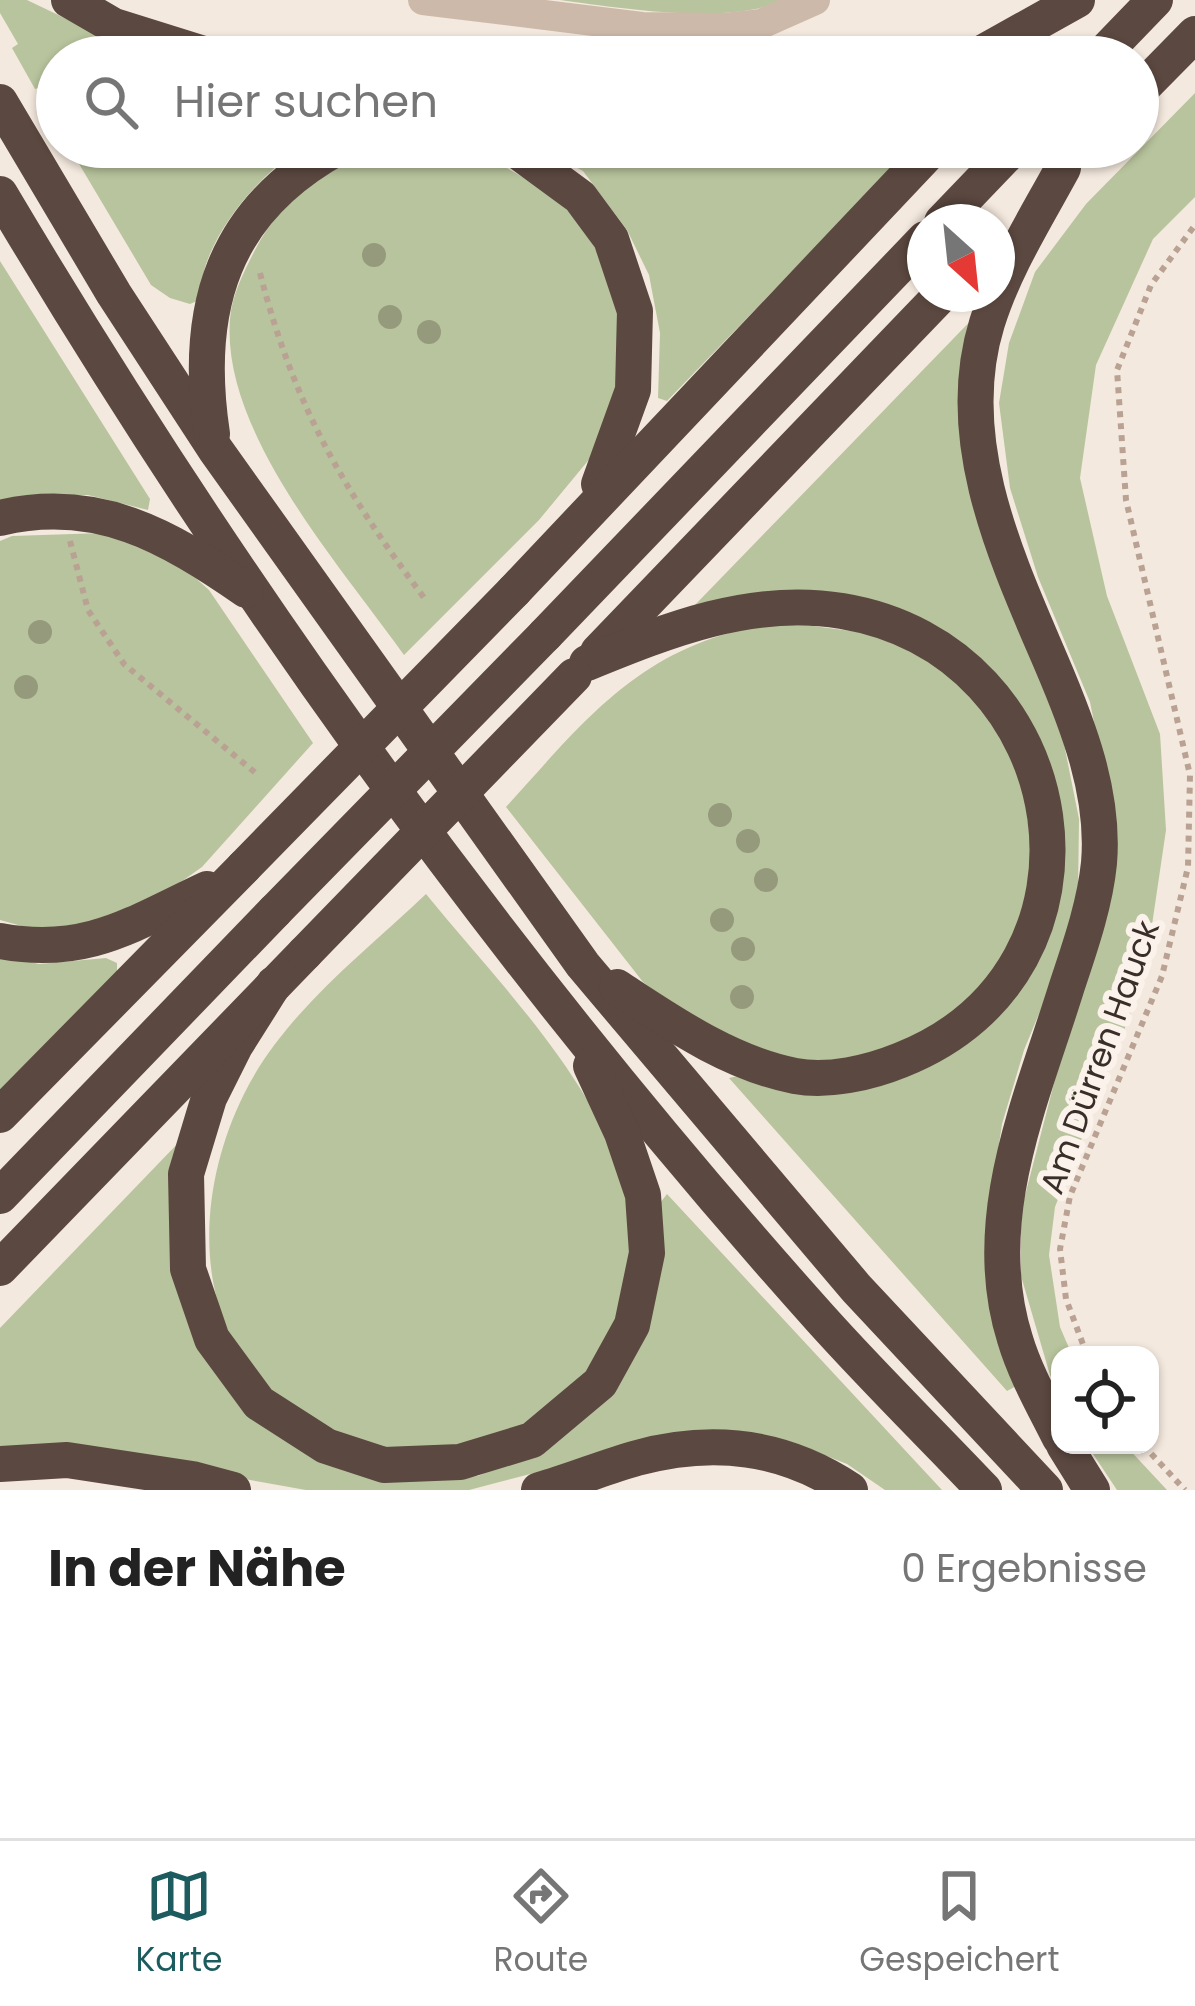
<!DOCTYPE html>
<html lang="de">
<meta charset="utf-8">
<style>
:root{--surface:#fff;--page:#f2f2f2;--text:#222;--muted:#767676;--line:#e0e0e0;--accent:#1c5c5e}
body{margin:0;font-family:Poppins,sans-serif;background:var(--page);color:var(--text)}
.controls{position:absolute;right:36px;bottom:36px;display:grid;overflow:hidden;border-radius:24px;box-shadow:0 3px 9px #0004}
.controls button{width:108px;height:108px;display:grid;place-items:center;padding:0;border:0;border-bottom:3px solid var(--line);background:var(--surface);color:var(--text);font:60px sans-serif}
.compass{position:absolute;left:907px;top:204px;width:108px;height:108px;border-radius:50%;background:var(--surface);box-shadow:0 3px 9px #0004;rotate:153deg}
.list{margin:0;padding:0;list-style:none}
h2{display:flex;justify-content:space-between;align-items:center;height:156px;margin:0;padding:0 48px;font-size:51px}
h2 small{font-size:39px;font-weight:400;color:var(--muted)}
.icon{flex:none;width:66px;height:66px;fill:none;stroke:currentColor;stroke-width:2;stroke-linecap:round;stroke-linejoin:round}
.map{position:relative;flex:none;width:1195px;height:1490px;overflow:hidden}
.search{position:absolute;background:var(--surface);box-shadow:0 3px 9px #0004;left:36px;right:36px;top:36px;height:132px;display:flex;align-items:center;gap:30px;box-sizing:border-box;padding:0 42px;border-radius:66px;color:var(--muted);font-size:45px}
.sheet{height:348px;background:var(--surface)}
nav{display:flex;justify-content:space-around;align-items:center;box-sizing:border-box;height:168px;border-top:3px solid var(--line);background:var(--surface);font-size:33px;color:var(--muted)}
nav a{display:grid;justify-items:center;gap:6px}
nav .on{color:var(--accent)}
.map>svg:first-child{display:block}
.green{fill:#b8c49d}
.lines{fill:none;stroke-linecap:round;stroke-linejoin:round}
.path{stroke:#b9a293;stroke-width:6;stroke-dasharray:6 6;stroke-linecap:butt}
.minor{stroke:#cdb9a9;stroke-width:30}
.highway{stroke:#5b4840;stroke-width:36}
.highway-bridge{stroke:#5b4840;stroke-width:36}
.tree{fill:#969a7c}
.labels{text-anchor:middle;stroke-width:12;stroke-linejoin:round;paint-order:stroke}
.street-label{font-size:33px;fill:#3a2e29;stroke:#fbf3eb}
</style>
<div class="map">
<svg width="1195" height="1490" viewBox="0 0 1195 1490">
<rect width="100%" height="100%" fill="#f4e9de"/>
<g class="green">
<path d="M0,0H27L146,57H57V114L42,87L35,89L12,48L18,44L0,13Z"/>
<path d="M560,0H783C730,26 619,8 560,0Z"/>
<path d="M1195,93V197L1153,239L1096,365L1080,478L1107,596L1160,734L1166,830L1144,979L1055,1207L1049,1255L1060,1327L1072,1355H1060V1394L1050,1375L1021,1276V1211L1059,1064L1111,807L1090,702L1038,577L1010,488L999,403L1009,343L1035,272L1086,204Z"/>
<path d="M69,147H300C261,176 223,217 206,264C202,276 201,289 197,301L190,304L170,298L151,285Z"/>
<path d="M398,147H463L482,154L544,189L576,218L611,273L626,361L601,445L539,520L404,655C341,566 221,433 230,319C232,294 244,272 255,250C285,192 335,162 398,147Z"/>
<path d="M539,147H912L667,401L658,398L660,333L649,275L627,230L583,171Z"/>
<path d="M0,261L150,499L148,510L88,495H44L0,502Z"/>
<path d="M985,306L966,399L1058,714L1079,819L1078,890L1055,975L1024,1050L1002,1124L985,1240L990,1295L1020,1384L1007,1391L729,1078L747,1074L859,1086L1035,947L1044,753L904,616L692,608Z"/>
<path d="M103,533L182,566L209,590L313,743L202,867L164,894L76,927L29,928L0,920V541L12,536Z"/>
<path d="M764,625L813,626L874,634L927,655L972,694L1021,759L1035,887L989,988L916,1045L830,1066L743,1051L676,1008L643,982L506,807C586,719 640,647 764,625Z"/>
<path d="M426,894C502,987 592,1075 629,1191C645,1241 631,1296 606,1339C597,1353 589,1372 578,1385C556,1410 519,1434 487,1444C469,1449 443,1446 424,1446C407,1447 386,1451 369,1448C353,1444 335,1431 320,1424C192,1362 187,1209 244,1094C284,1013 362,955 426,894Z"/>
<path d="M0,955L39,964L106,958L117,963V974L0,1095Z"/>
<path d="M183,1138L210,1356L408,1481L478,1476L526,1456L645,1331L656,1296L662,1257L660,1203L667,1194L942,1490H885L847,1464L804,1447L615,1452L469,1490H306L199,1471L0,1448V1328Z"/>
<path d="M1087,1445H1125L1167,1490H1117Z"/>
</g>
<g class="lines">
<g class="path">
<path d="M260,273C294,406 344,491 425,599"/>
<path d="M70,541L88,610L124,664L258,775"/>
<path d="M1087,1355L1066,1299L1060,1249L1070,1196L1162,976L1188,867L1190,775L1126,500L1117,370L1151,285L1195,225"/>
<path d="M1143,1445L1185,1490"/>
</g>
<path class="minor" d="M423,0L642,27L725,28L761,24L815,0"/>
<g class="highway">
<path d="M69,0L114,26L213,57"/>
<path d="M975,57L1077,0"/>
<path d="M1100,57L1155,0"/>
<path d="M1138,92L1195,34"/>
<path d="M0,102L114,294L215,449L583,965L856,1288L1045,1490"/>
<path d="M512,147L580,197L611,239L635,311L633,390L599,484"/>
<path d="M0,194C237,593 512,974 821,1319C874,1378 930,1433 984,1490"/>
<path d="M942,222L1014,147"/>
<path d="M212,434C193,308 223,210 339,147"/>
<path d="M0,518C97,495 168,536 246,590"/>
<path d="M514,591L934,147"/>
<path d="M545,635L925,239"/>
<path d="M598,652L942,294"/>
<path d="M587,663C668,630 752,596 842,611C1078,650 1128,970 901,1060C869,1073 829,1082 795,1076C729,1063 672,1023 617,987"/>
<path d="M0,941C86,957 132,924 207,889"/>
<path d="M274,984L235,1046L209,1098L186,1174L188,1269L212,1339L259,1403L326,1446L384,1465L460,1462L532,1440L600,1383L632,1325L647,1253L643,1195L622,1133L591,1066"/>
<path d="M0,1115L244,867"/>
<path d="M0,1196L275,911"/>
<path d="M0,1268L305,953"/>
<path d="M1060,1438C1044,1406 1025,1373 1015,1339C977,1219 1032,1099 1067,986C1080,947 1095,904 1099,863C1105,794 1078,725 1051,662C1006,557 951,439 987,323C1004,268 1036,218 1063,168"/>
<path d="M1064,1445L1092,1490"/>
<path d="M0,1464L67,1460L192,1479L233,1490"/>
<path d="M539,1490C572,1481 604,1467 637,1458C714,1437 784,1446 850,1490"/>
</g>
<g class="highway-bridge">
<path d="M244,867L514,591"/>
<path d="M275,911L545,635"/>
<path d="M305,953L574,676"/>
</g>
</g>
<g class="tree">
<circle cx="374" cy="255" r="12"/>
<circle cx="390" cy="317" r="12"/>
<circle cx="429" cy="332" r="12"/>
<circle cx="40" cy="632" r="12"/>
<circle cx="26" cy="687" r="12"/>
<circle cx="720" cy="815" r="12"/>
<circle cx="748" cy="841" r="12"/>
<circle cx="766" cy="880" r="12"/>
<circle cx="722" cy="920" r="12"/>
<circle cx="743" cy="949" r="12"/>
<circle cx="742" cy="997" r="12"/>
</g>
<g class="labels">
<g class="street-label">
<text transform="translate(1099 1057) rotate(-70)" y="12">Am Dürren Hauck</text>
</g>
</g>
</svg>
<div class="controls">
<button><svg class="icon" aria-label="locate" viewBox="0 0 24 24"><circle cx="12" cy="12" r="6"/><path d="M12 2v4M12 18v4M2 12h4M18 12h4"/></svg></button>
</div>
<svg class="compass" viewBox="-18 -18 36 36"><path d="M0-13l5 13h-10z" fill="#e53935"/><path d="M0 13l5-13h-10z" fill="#767676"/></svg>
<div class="search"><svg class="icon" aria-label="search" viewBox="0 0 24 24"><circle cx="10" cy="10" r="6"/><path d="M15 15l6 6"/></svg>Hier suchen</div>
</div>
<section class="sheet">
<h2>In der Nähe<small>0 Ergebnisse</small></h2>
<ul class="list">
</ul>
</section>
<nav>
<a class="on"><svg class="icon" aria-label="map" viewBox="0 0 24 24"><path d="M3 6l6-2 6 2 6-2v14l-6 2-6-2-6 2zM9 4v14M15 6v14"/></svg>Karte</a>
<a><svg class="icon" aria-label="directions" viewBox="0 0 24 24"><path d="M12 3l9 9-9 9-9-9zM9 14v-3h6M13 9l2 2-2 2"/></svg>Route</a>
<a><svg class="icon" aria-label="saved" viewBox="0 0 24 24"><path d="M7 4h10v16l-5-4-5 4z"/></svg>Gespeichert</a>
</nav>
